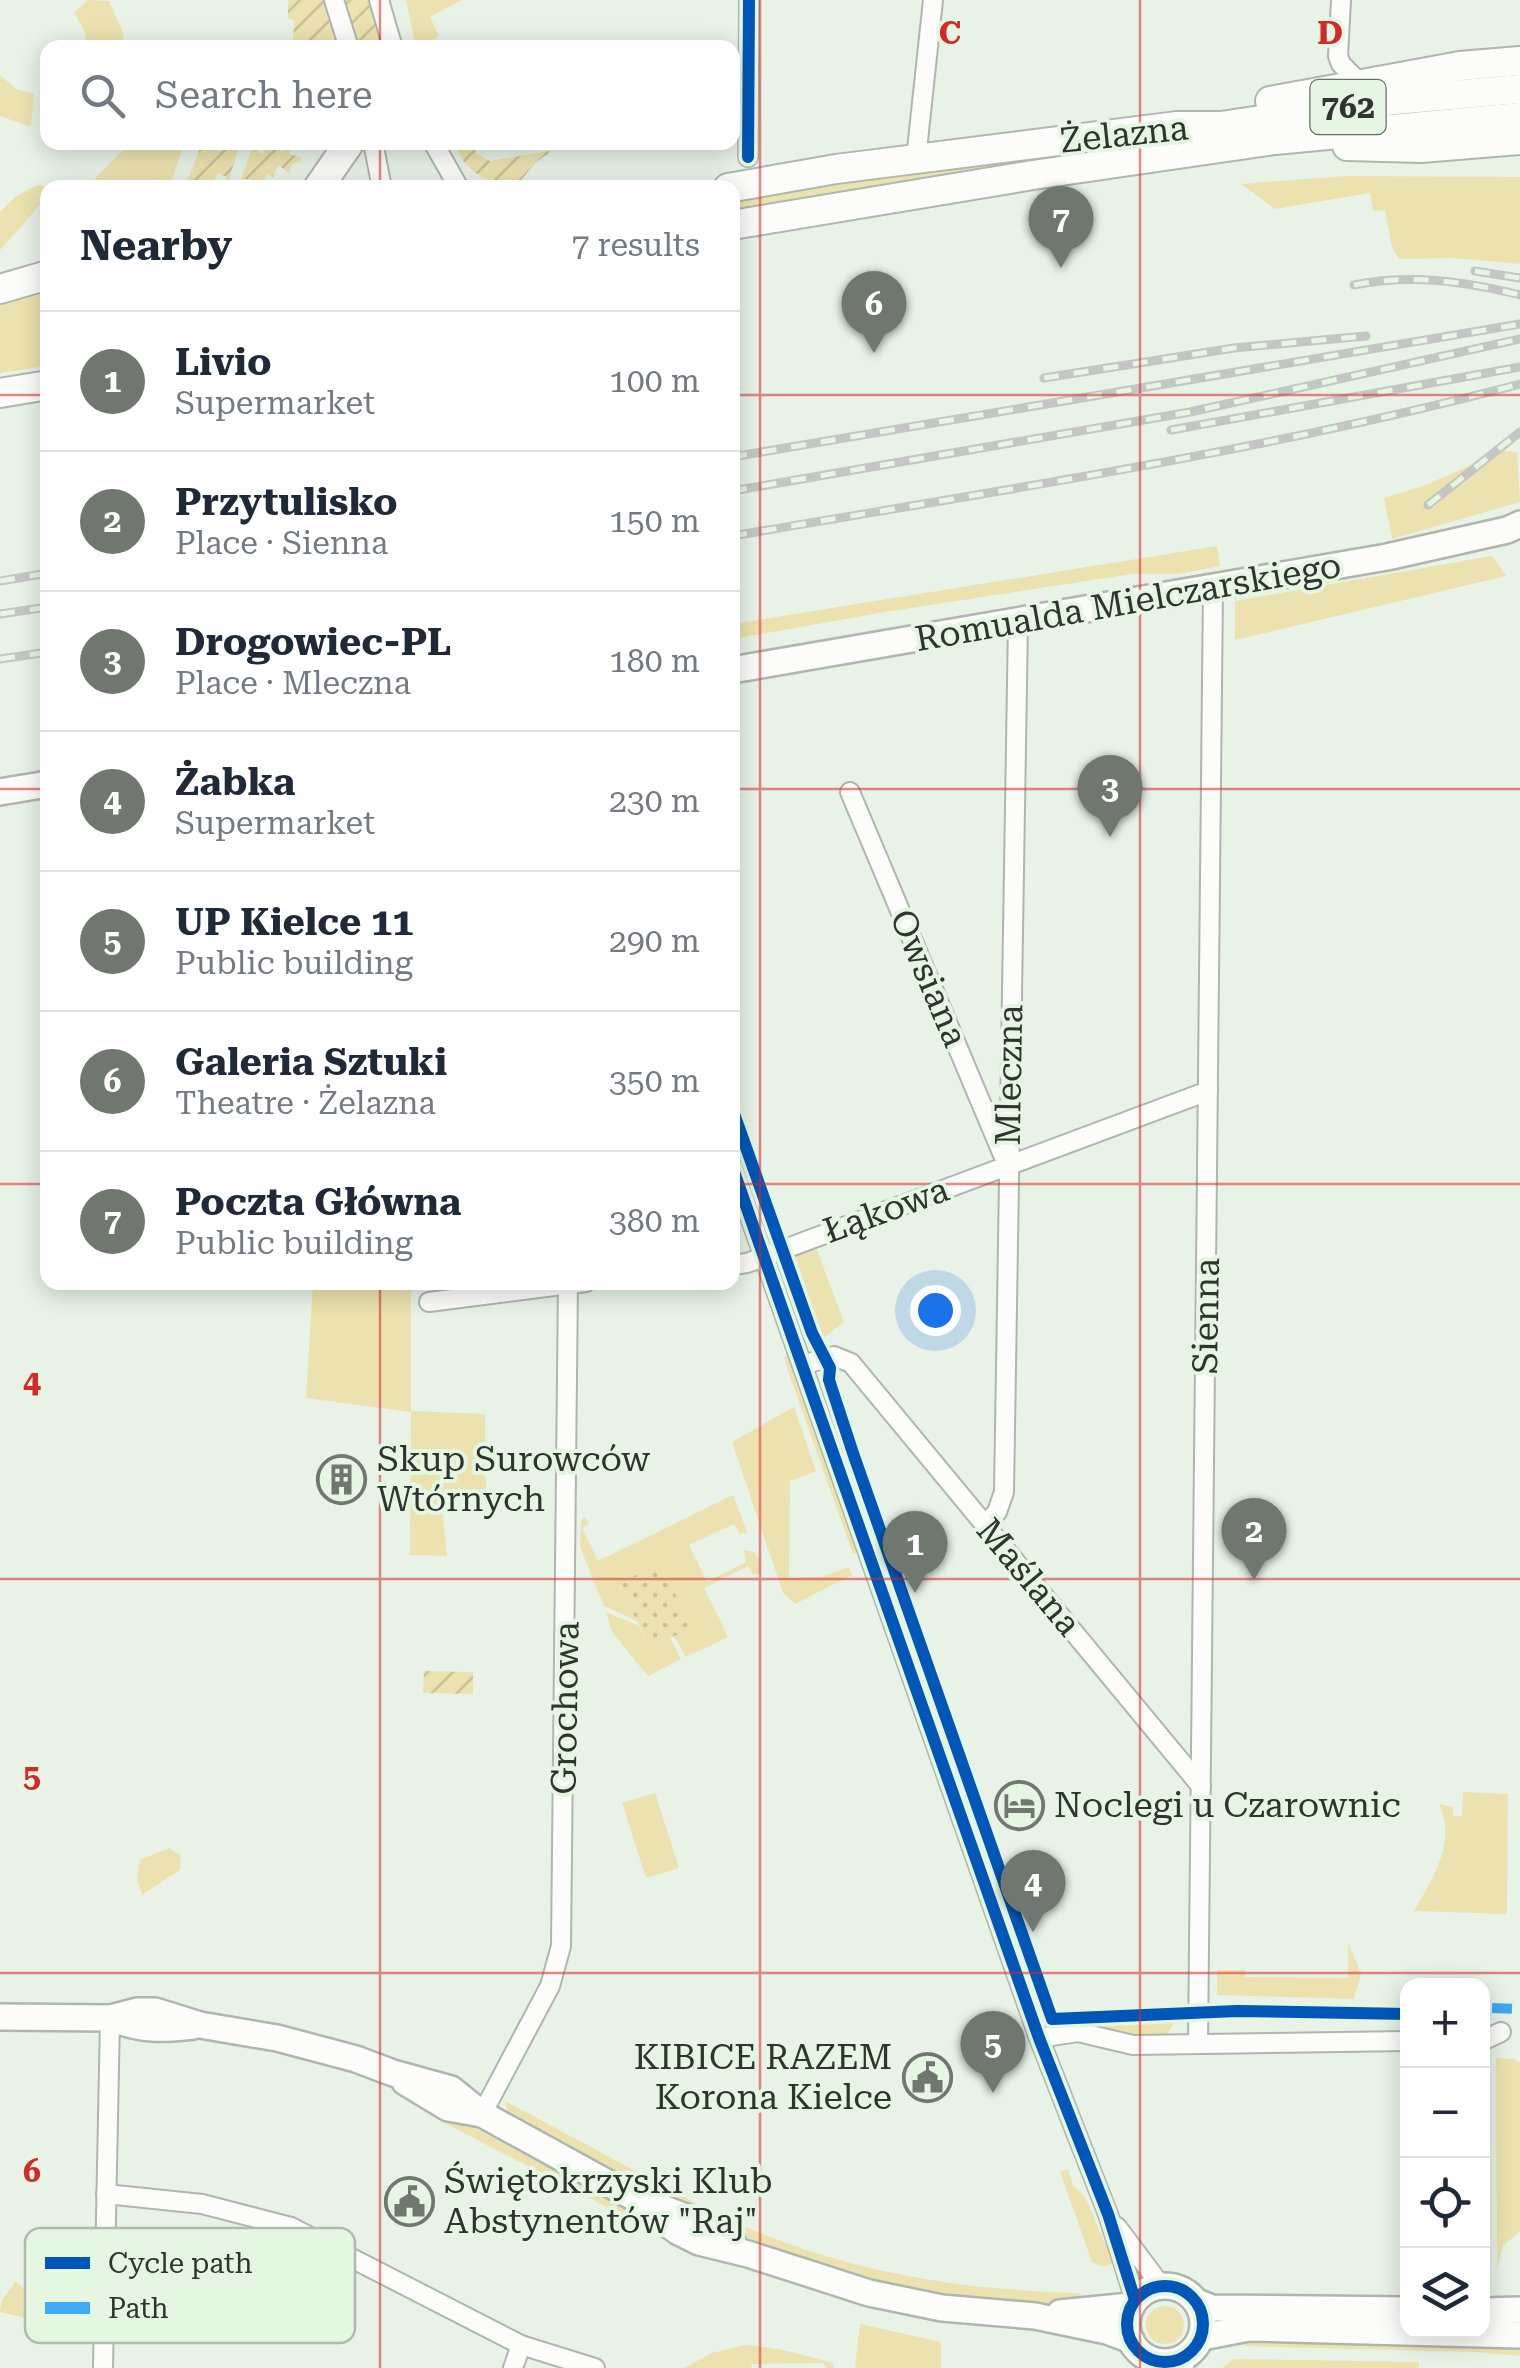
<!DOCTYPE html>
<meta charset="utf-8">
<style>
:root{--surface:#fff;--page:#f6f6f7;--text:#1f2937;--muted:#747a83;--line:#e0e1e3;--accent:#70776f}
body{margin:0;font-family:"Roboto Serif",serif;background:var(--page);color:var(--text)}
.controls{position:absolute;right:30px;bottom:30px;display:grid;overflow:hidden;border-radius:20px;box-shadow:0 5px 25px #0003}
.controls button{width:90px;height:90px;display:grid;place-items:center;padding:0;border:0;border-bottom:2px solid var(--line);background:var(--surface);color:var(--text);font:50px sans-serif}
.you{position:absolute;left:935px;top:1310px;width:35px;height:35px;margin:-25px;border:8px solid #fff;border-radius:50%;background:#1a73e8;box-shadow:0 0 0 15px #1a73e833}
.badge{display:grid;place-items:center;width:65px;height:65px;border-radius:50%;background:var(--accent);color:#fff;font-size:32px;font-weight:700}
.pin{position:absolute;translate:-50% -82px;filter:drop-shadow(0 2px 5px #0008)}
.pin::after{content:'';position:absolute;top:52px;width:35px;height:30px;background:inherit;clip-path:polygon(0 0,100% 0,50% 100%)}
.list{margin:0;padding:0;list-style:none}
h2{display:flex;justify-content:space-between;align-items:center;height:130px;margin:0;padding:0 40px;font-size:42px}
h2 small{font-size:32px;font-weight:400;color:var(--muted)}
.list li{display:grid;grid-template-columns:65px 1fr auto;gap:30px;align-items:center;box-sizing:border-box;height:140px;padding:0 40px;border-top:2px solid var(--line)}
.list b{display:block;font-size:38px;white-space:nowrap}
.list p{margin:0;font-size:32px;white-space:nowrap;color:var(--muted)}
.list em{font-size:32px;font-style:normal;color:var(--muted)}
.icon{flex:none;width:55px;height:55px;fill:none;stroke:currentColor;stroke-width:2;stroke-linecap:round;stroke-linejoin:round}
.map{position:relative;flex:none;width:1520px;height:2368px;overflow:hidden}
.search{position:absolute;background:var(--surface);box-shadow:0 5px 25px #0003;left:40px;top:40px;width:700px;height:110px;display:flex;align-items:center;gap:25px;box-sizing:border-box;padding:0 35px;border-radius:20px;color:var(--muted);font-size:38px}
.panel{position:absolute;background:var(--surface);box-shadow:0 5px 25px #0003;left:40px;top:180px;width:700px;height:1110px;border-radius:20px}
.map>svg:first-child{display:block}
.grass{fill:#ece2af}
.park{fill:url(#park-dots)}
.garden{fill:url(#garden-furrows)}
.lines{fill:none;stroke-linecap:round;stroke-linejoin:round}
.street-casing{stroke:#afb6ae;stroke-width:22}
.secondary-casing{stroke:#afb6ae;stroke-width:30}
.primary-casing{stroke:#afb6ae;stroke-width:32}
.street{stroke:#fcfdfb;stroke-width:18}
.secondary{stroke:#fcfdfb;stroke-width:25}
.primary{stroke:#fcfdfb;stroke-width:28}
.rail-casing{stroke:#c3c6c2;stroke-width:9}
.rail{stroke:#e5f6e2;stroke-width:5;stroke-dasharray:15;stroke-linecap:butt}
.quiet{stroke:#3fa9f5;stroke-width:10;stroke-dasharray:20 10;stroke-linecap:butt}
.cycleway-casing{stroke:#e5f6e2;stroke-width:19}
.cycleway{stroke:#0057b8;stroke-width:12}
.grid{fill:none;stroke:#d62828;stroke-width:2.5;stroke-opacity:0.55}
.labels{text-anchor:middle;stroke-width:8;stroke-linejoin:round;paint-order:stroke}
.shield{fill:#e5f6e2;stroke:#666f64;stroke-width:2.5}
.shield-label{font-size:32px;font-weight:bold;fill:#2f352e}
.street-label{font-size:35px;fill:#2f352e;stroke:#e5f6e2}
.poi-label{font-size:35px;fill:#2f352e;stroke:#e5f6e2;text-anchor:start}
.key{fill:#e5f6e2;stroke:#aebcac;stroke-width:2.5}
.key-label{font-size:28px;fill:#2f352e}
.grid-label{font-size:32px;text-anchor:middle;font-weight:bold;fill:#d62828;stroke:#e5f6e2;stroke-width:8;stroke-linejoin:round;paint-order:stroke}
</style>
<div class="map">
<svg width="1520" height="2368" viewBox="0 0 1520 2368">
<defs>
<pattern id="park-dots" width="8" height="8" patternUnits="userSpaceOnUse" patternTransform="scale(2.5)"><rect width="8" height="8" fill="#ece2af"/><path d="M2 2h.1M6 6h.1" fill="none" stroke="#cbc297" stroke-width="1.8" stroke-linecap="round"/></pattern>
<pattern id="garden-furrows" width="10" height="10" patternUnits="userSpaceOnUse" patternTransform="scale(2.5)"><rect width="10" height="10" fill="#ece2af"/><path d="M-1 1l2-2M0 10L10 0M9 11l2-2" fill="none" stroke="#cbc297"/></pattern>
</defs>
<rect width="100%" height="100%" fill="#e8f2e7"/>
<g class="grass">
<path d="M88,0L109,1L123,32L124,47H87L85,31L74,13Z"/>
<path d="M406,0H462L430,17L439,36L416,48Z"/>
<path d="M0,75L16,89L34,94L31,127L0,116Z"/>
<path d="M1500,99L1501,106L733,214L732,199L779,189Z"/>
<path d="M130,143H185L169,187H87Z"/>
<path d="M1345,176L1520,177V264L1454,258L1399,259L1392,248L1385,210L1373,211L1370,193L1275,209L1241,184Z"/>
<path d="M38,185L47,187V197L0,250V212L16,196Z"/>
<path d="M47,285V366L0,373V300Z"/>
<path d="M1504,451L1517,452L1520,502L1392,539L1384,498L1423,486Z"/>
<path d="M1217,546L1220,566L1178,574H1132L885,612L733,639V624Z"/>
<path d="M1492,556L1506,576L1235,640V601Z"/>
<path d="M815,1245L844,1322L822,1339L816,1332L790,1254Z"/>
<path d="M313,1283H411V1411L485,1414L486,1499L441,1500L447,1556L410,1555L411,1412L306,1398Z"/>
<path d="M790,1354L859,1552L853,1554L788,1371L784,1357Z"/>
<path d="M794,1407L816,1471L790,1481L789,1578L821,1577L849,1567L852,1575L795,1604L783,1593L732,1442Z"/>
<path d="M733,1495L747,1532L740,1534L734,1524L689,1545L707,1582L746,1562L744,1550L754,1552L761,1562V1570L757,1575L753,1574L748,1566L704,1588L728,1637L686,1657L674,1636L692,1626L618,1584L637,1621L604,1606L580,1547L581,1520L586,1517L589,1524L582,1528L598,1561Z"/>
<path d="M606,1612L639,1626L651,1648L670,1638L681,1659L648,1676L612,1632Z"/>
<path d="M1463,1792L1508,1794L1507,1914L1414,1911C1433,1878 1457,1842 1439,1804L1453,1807V1816H1462Z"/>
<path d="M655,1793L679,1868L646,1878L622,1803Z"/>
<path d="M169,1848L181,1855L180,1870L142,1895L137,1879L140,1860Z"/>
<path d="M1348,1942L1361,1974L1354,1999L1217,1995V1970H1245V1977L1348,1978Z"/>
<path d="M1179,2016L1165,2037H1135L1059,2024V2022Z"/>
<path d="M1496,2058L1515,2059L1520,2063V2231L1503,2246L1497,2269Z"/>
<path d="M505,2101L697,2204L698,2208L677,2206L513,2117L507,2110Z"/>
<path d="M446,2113L668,2231L679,2245L445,2123L442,2118Z"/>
<path d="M1068,2169L1073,2185L1085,2197L1114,2263L1103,2267L1092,2262L1060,2172Z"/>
<path d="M713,2212C828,2268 950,2290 1078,2293L1087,2300C956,2313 822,2274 705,2218Z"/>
<path d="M16,2281L49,2315L56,2318L54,2325L0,2312L2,2300Z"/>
<circle cx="1165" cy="2325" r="19"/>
<path d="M860,2324L941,2342V2368H855Z"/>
<path d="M1244,2335L1508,2347L1520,2349V2356L1475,2352L1245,2346Z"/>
<path d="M745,2345C775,2347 808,2355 834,2364V2368H826L823,2363L752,2364L751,2368H684L712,2353Z"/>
<path d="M1234,2359L1419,2362V2368H1222Z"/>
</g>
<path class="park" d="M660,1563L692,1627L651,1648L618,1584Z"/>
<g class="garden">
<path d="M288,0H323L339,47H299V43L293,42L294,20L288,19Z"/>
<path d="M345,0H368L382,47H360Z"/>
<path d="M202,143L213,149L215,143H240L228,183L226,182L227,177L217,173L212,187L197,185L185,187Z"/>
<path d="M254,143H261L258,152L263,154L268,143L282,152L284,148L291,150L290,154L302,158L300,162L292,164L289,173L278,165L273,177L267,174L264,183L258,181L249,187L251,179H241Z"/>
<path d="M454,143H474L476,153L490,161L549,151V153L535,163L518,184C486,184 466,173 454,143Z"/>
<path d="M424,1671L473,1672V1694L423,1693Z"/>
</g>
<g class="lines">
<defs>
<g id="street">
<path d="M334,0L349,48"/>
<path d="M379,0L393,48"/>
<path d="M1341,0L1338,56L1341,64L1360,83"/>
<path d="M373,142L382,188"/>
<path d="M433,142L459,188"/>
<path d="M748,157L749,0"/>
<path d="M916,159L933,0"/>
<path d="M850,792L1003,1155"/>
<path d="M732,1166L1039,2038L1108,2214L1135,2300"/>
<path d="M732,1265L747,1263L1208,1091"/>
<path d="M429,1302L586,1282"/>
<path d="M802,1365L834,1356L851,1363L1201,1786"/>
<path d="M985,1524L997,1512L1004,1492L1018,621"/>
<path d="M1039,2038L1078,2032L1133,2045L1408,2041"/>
<path d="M1482,2041L1501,2032"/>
<path d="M1198,2044L1213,588"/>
<path d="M482,2114L550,1986L561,1946L568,1282"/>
<path d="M106,2194L202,2204L291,2227L521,2345L595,2368"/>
<path d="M1117,2227L1162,2287"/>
<path d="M1144,2355L1152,2368"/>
<path d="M103,2368L110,2018"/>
<path d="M513,2368L521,2345"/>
<path d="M1183,2368L1188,2354"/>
</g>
<g id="secondary">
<path d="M732,670L1387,557L1507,530L1520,524"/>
<path d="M0,792L48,784"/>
<path d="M0,2017L110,2018L137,2011H155L200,2025L277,2038L356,2059L393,2073L451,2089L482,2114L633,2197L677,2231L699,2242L748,2254L869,2293L942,2308L1035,2316L1107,2331L1131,2340"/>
<path d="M110,2018C140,2030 162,2030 193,2026"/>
<path d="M405,2082L448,2108L482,2114"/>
<path d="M657,2206L698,2222L733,2243"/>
<circle cx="1165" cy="2324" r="38"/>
<path d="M1197,2302L1212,2308L1408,2310"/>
<path d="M1482,2311L1520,2310"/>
<path d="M1060,2313L1130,2306"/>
<path d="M1202,2337L1249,2328L1520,2335"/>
</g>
<g id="primary">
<path d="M1270,101L1460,66L1520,61"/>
<path d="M1347,146L1421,148L1520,140"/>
<path d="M318,188L350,142"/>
<path d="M728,188L836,169L1177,126H1221L1395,100L1520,89"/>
<path d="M732,225L1033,175L1275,140L1520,117"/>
<path d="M0,289L48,275"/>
<path d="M0,393L48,385"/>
</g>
</defs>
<use href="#street" class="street-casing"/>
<use href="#secondary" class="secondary-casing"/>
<use href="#primary" class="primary-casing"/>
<use href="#street" class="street"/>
<use href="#secondary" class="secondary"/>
<use href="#primary" class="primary"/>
<defs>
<g id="rail">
<path d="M1475,271L1520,278"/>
<path d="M1354,285C1412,274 1463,281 1520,295"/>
<path d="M1044,378L1234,348L1366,336"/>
<path d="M1171,430L1520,367"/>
<path d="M732,457L1520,324"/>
<path d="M732,491L1190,412L1520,339"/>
<path d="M1428,505L1520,432"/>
<path d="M732,536C996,491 1261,452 1520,384"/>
<path d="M0,581L48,573"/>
<path d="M0,614L48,607"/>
<path d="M0,659L48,652"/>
</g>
</defs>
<use href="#rail" class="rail-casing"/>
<use href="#rail" class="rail"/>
<path class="quiet" d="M1492,2008L1520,2009"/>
<defs>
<g id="cycleway">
<path d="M748,157L749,0"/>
<path d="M732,1108L812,1333L830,1368L829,1380L854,1456L1052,2019L1237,2011L1408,2014"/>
<path d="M732,1166L1039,2038L1108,2214L1135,2300"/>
<circle cx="1165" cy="2324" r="38"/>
</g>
</defs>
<use href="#cycleway" class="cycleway-casing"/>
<use href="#cycleway" class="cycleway"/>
</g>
<path class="grid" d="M380,0V48M760,0V2368M1140,0V2368M380,142V188M0,395H48M732,395H1520M0,789H48M732,789H1520M0,1184H48M732,1184H1520M380,1282V2368M0,1579H1520M0,1973H1520"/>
<defs>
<symbol id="building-ring" viewBox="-11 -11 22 22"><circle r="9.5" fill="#e5f6e2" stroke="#70776f" stroke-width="1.5"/><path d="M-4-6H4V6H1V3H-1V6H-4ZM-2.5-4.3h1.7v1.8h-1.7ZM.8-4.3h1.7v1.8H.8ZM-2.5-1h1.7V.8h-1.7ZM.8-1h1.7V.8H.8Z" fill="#70776f"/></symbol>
<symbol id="hotel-ring" viewBox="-11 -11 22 22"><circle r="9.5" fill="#e5f6e2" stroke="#70776f" stroke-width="1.5"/><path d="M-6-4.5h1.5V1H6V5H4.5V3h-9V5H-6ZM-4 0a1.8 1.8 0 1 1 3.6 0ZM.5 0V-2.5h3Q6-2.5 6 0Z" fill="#70776f"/></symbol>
<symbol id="civic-ring" viewBox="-11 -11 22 22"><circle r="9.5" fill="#e5f6e2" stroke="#70776f" stroke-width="1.5"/><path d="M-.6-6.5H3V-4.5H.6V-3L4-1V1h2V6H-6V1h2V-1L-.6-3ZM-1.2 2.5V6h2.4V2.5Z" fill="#70776f"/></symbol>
</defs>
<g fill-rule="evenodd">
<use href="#building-ring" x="314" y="1452" width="55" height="55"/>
<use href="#hotel-ring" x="992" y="1778" width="55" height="55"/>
<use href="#civic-ring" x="900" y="2050" width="55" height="55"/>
<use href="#civic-ring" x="382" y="2174" width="55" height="55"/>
</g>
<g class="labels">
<rect class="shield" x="1310.5" y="80" width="75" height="54" rx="8"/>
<g class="shield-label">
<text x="1348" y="118">762</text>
</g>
<g class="street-label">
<text transform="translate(1124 134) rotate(-6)" y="12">Żelazna</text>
<text transform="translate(1128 602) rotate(-10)" y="12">Romualda Mielczarskiego</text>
<text transform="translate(929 978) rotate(67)" y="12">Owsiana</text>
<text transform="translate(1009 1075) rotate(-89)" y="12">Mleczna</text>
<text transform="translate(886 1210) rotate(-20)" y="12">Łąkowa</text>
<text transform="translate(1206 1316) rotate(-89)" y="12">Sienna</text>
<text transform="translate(1029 1577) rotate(50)" y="12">Maślana</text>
<text transform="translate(565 1708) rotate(-89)" y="12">Grochowa</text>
</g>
<g class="poi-label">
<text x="377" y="1471">Skup Surowców<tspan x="377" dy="40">Wtórnych</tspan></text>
<text x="1054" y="1817">Noclegi u Czarownic</text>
<text x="892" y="2069" text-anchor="end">KIBICE RAZEM<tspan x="892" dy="40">Korona Kielce</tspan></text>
<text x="444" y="2193">Świętokrzyski Klub<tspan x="444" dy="40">Abstynentów "Raj"</tspan></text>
</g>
</g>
<rect x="25" y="2228" width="330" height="115" rx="15" class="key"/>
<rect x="45" y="2257" width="45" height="12" fill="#0057b8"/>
<rect x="45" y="2302" width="45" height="12" fill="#3fa9f5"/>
<g class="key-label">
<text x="108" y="2273">Cycle path</text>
<text x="108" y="2318">Path</text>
</g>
<g class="grid-label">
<text x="950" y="44">C</text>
<text x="1330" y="44">D</text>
<text x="32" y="1393">4</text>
<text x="32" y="1787">5</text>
<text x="32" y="2182">6</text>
</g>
</svg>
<div class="controls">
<button>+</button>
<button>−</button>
<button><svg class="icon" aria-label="locate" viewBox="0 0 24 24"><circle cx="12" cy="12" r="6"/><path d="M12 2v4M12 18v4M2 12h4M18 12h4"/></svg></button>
<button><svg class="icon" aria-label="layers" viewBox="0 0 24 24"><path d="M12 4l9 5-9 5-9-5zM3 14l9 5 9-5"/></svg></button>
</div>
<div class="you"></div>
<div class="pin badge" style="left:915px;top:1593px">1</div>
<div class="pin badge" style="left:1254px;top:1580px">2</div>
<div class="pin badge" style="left:1110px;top:837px">3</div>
<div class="pin badge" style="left:1033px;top:1932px">4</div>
<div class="pin badge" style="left:993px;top:2093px">5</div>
<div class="pin badge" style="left:874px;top:353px">6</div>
<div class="pin badge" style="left:1061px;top:268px">7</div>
<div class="search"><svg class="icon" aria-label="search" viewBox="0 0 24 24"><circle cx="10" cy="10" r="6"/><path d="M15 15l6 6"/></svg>Search here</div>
<section class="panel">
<h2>Nearby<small>7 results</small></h2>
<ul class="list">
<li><span class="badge">1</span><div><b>Livio</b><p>Supermarket</p></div><em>100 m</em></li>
<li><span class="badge">2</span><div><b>Przytulisko</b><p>Place · Sienna</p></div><em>150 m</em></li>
<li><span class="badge">3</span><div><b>Drogowiec-PL</b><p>Place · Mleczna</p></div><em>180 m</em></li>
<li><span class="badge">4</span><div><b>Żabka</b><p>Supermarket</p></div><em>230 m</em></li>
<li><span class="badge">5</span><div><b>UP Kielce 11</b><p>Public building</p></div><em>290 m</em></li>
<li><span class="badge">6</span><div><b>Galeria Sztuki</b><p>Theatre · Żelazna</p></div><em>350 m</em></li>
<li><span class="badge">7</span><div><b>Poczta Główna</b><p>Public building</p></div><em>380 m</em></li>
</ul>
</section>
</div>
